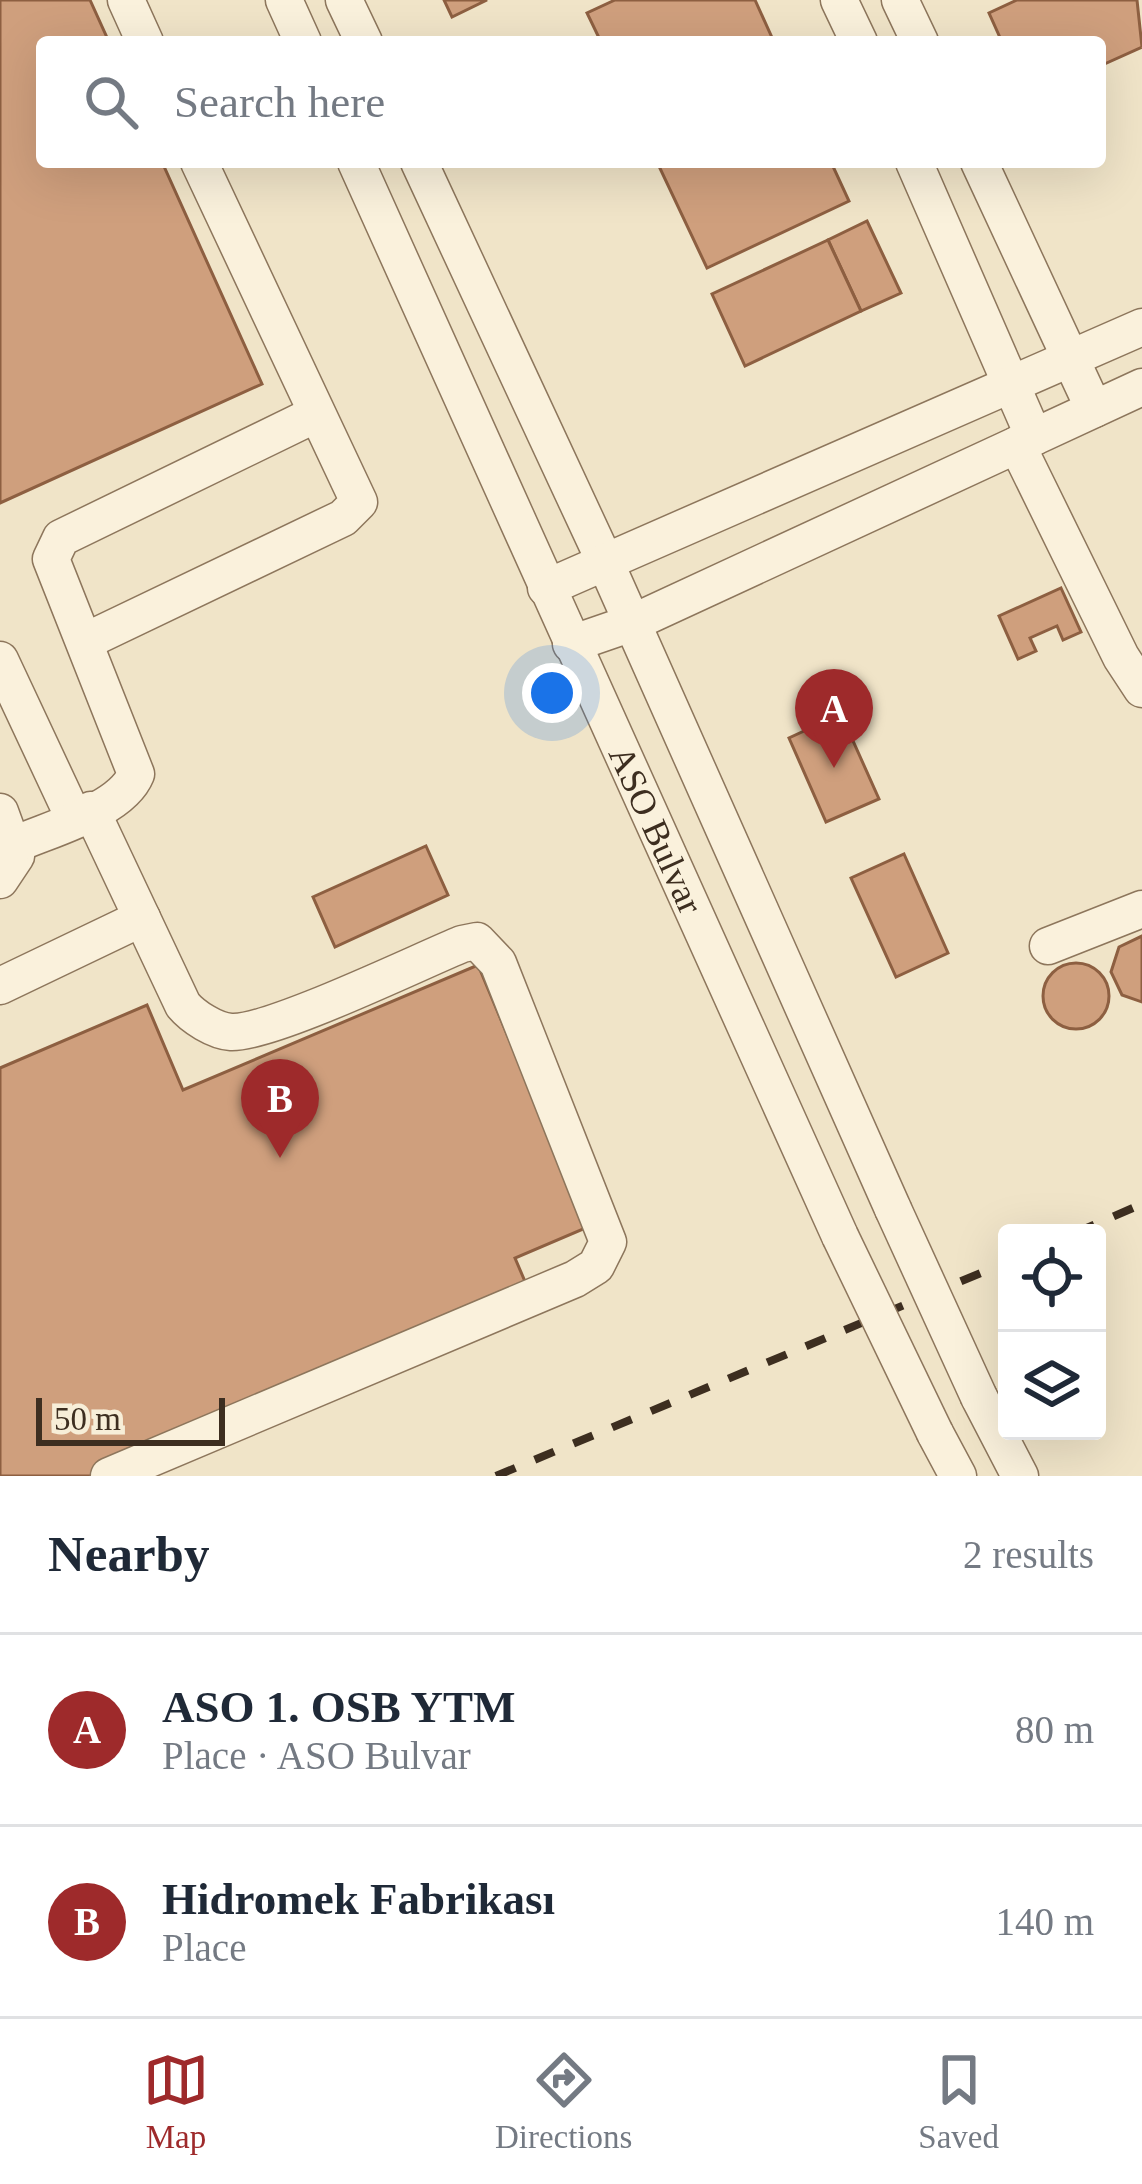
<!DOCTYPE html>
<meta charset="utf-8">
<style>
:root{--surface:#fff;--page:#f6f6f7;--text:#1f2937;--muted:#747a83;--line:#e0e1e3;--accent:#9e2a2b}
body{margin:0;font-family:"Times New Roman",serif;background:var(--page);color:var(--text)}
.controls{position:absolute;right:36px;bottom:36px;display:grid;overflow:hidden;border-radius:12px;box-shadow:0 12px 48px #0002}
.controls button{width:108px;height:108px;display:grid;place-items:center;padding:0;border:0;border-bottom:3px solid var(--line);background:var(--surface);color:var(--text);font:60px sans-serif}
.scale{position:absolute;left:36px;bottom:30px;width:189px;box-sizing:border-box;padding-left:12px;border:6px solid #3d2e20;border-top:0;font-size:33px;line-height:42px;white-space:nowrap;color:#3d2e20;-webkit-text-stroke:9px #f7eed8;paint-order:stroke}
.you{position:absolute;left:552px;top:693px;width:42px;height:42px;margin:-30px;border:9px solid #fff;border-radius:50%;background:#1a73e8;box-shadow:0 0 0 18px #1a73e833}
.badge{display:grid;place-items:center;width:78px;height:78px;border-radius:50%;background:var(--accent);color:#fff;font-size:39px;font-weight:700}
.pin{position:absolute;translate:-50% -99px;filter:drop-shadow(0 3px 6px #0008)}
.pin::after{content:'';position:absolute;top:63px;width:42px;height:36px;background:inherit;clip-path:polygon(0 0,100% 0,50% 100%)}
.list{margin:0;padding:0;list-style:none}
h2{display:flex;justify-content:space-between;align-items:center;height:156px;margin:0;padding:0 48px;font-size:51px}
h2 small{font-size:39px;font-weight:400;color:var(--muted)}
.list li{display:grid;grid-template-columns:78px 1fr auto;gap:36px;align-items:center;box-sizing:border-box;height:192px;padding:0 48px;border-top:3px solid var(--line)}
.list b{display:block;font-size:45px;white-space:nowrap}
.list p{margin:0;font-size:39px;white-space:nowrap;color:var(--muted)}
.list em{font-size:39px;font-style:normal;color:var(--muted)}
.icon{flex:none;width:66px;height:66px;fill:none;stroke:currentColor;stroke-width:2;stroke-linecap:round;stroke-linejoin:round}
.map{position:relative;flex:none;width:1142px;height:1476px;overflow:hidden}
.search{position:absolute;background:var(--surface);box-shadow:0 12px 48px #0002;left:36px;right:36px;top:36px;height:132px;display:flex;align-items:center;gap:30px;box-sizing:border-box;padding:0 42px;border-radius:12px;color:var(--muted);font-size:45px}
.sheet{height:540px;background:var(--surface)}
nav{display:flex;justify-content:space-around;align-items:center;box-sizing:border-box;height:168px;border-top:3px solid var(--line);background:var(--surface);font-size:33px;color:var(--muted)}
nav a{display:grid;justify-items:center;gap:6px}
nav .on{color:var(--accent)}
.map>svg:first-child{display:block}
.building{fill:#cf9f7d;stroke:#8d5f41;stroke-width:3}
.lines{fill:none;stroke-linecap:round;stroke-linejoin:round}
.minor-casing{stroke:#8d765c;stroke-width:39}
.minor{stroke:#faf1dc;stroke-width:36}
.rail{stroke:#3d2e20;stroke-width:8;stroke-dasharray:21 21;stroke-linecap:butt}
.minor-bridge-casing{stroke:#8d765c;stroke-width:39;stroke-linecap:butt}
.minor-bridge{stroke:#faf1dc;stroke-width:36}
.labels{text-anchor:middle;stroke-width:9;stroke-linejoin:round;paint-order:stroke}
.street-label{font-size:36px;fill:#3d2e20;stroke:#f7eed8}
</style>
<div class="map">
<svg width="1142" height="1476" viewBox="0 0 1142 1476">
<rect width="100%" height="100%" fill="#f0e4c8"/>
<g class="building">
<path d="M0,0H90L109,42H42V162H162L262,384L0,503Z"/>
<path d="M444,0H487L452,17Z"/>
<path d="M615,0H755L774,42H601L587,13Z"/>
<path d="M1017,0H1137L1142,47L1100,66V42H1002L989,13Z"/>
<path d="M657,162H831L849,201L707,268Z"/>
<path d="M867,221L901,293L861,311L828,240Z"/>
<path d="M828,240L861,311L745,366L712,294Z"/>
<path d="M1061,588L1081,632L1063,640L1057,626L1030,638L1036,651L1018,659L999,616Z"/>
<path d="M841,714L879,799L826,822L789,738Z"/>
<path d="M426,846L448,895L335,947L313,897Z"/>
<path d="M904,854L948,953L896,977L851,878Z"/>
<path d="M1142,936V1002L1122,995L1111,972L1119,947Z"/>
<circle cx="1076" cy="996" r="33"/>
<path d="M478,965L588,1227L515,1258L529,1291L93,1476H0V1068L147,1005L183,1090Z"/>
</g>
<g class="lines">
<defs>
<g id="minor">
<path d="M126,0L145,42"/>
<path d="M284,0L303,42"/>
<path d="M344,0L364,42"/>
<path d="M839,0L859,42"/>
<path d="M900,0L920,42"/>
<path id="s1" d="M356,162L840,1236"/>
<path d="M419,162L606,564L893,1209"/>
<path d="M914,162L1034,437"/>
<path d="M979,162L1094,409"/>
<path d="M1017,445L1121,657L1142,689"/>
<path d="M546,588L1142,327"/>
<path d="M86,641L343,518L359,502L199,162"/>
<path d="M571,644L632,623L1142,387"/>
<path d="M0,660L74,818"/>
<path d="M91,810L183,1005C193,1017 215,1031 231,1032C270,1034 418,962 462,944L477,941L498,963L608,1242L596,1266L575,1279L109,1476"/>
<path d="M0,812L16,856L0,880"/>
<path d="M14,845C49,829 121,811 136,774L51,559L61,538L316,414"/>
<path d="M1048,946L1142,909"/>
<path d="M0,986L142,918"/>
<path d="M979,1397L1020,1476"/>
<path d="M935,1433L958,1476"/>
</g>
</defs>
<use href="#minor" class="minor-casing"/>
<use href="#minor" class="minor"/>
<g class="rail">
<path d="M1075,1233L1142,1204"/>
<path d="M496,1476L1007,1262"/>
</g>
<defs>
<g id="minor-bridge">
<path d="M893,1209L979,1397"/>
<path d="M840,1236L935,1433"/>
</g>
</defs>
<use href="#minor-bridge" class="minor-bridge-casing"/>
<use href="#minor-bridge" class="minor-bridge"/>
</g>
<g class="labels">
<g class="street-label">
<text dy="13" stroke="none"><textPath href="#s1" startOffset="732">ASO Bulvar</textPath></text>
</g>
</g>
</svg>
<div class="controls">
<button><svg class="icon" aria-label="locate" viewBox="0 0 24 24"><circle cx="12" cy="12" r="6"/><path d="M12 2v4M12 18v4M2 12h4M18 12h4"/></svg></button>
<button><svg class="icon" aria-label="layers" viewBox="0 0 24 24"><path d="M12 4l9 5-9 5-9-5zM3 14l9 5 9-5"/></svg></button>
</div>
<div class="scale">50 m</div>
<div class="you"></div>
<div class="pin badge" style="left:834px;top:768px">A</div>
<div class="pin badge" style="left:280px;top:1158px">B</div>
<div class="search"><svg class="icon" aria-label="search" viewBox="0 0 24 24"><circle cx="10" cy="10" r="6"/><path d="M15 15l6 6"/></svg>Search here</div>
</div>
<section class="sheet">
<h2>Nearby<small>2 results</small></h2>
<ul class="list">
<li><span class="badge">A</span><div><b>ASO 1. OSB YTM</b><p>Place · ASO Bulvar</p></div><em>80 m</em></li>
<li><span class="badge">B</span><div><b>Hidromek Fabrikası</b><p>Place</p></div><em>140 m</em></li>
</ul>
</section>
<nav>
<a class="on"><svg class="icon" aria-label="map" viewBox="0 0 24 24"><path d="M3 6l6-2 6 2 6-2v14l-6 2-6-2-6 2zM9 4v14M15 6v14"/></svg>Map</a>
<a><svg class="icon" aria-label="directions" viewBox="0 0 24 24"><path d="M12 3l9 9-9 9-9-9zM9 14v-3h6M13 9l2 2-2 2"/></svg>Directions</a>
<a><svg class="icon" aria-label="saved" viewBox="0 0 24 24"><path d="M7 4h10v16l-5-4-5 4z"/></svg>Saved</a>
</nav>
